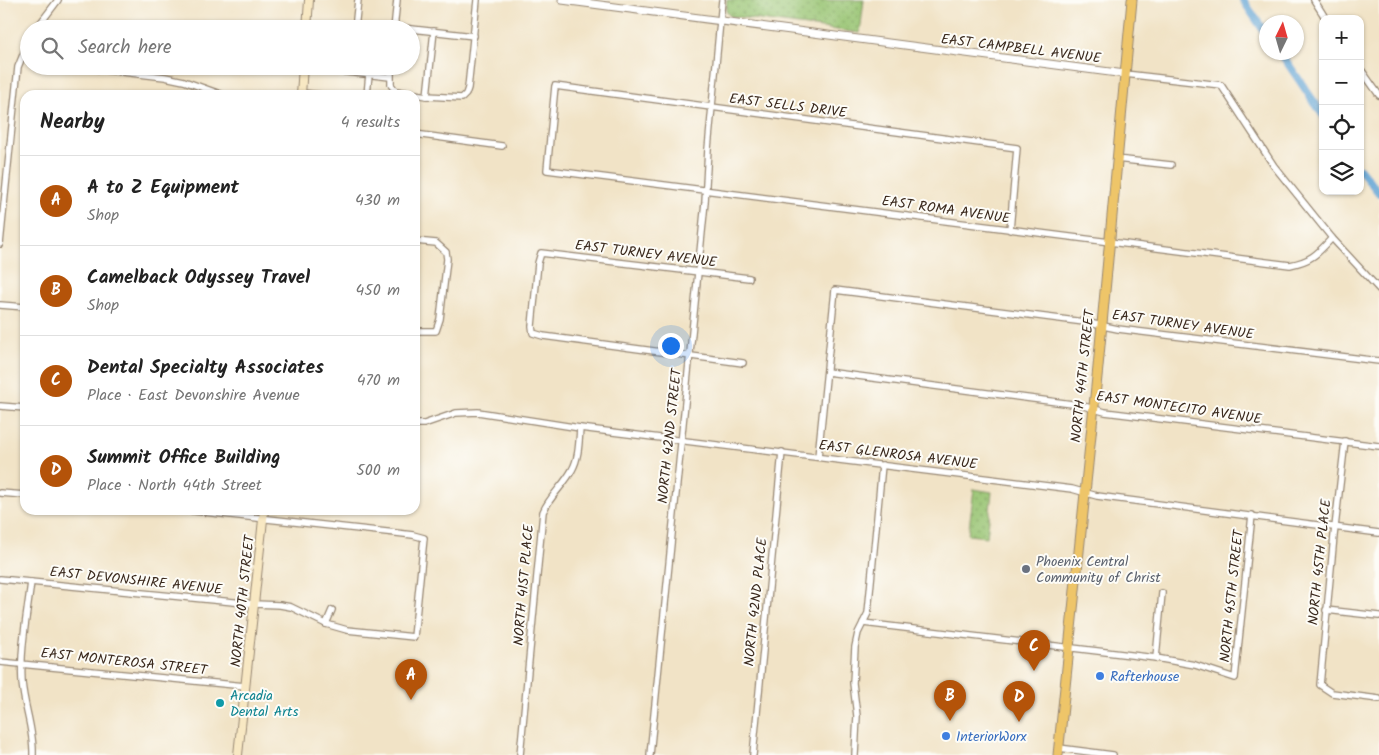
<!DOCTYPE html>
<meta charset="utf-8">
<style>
:root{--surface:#fff;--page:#f2f2f2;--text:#222;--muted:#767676;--line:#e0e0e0;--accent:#b45309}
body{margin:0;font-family:Kalam,sans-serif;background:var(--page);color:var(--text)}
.controls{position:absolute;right:15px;top:15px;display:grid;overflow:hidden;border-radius:10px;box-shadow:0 1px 4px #0004}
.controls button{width:45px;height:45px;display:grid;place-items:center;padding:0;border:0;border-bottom:1px solid var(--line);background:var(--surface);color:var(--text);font:25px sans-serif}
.compass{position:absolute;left:1259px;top:15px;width:45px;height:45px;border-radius:50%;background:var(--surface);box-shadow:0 1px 4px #0004;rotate:5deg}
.you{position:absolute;left:670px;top:345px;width:18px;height:18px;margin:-12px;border:4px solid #fff;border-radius:50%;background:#1a73e8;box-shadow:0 0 0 8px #1a73e833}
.badge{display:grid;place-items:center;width:32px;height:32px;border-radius:50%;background:var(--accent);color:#fff;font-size:16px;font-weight:700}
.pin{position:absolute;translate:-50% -41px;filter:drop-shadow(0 1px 2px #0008)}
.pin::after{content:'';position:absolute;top:26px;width:18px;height:15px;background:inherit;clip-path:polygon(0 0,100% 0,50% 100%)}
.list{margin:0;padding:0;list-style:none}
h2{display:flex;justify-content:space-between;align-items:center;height:65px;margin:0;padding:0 20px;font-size:21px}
h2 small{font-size:16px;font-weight:400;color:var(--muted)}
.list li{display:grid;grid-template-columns:32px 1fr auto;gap:15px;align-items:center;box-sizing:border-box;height:90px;padding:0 20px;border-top:1px solid var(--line)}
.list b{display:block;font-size:19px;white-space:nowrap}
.list p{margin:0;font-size:16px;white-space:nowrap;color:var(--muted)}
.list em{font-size:16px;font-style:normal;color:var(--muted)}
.icon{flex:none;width:28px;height:28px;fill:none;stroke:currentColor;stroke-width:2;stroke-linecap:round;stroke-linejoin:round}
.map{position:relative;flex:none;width:1379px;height:755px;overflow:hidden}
.search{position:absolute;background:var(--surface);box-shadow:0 1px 4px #0004;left:20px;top:20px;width:400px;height:55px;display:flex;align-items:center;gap:12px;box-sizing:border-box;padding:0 18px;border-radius:28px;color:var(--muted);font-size:19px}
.panel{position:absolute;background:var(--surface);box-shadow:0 1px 4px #0004;left:20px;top:90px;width:400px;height:425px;border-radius:15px}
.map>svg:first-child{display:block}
.park{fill:url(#park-dots);stroke:#6a7748}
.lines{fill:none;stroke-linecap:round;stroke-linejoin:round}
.canal{stroke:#5ea2d3;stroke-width:8}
.minor-casing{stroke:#968672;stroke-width:8}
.tertiary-casing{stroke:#968672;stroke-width:9}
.secondary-casing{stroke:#968672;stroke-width:10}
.primary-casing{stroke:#968672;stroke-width:11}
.minor{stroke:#fff;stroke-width:5.5}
.tertiary{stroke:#fff;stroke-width:7}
.secondary{stroke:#f8e8c3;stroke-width:8}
.primary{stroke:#eec569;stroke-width:9}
.worship-dot{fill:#6b7280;stroke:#fdfcf7;stroke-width:2}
.shop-dot{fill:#3f7fe0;stroke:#fdfcf7;stroke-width:2}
.culture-dot{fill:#0f9aa8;stroke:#fdfcf7;stroke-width:2}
.labels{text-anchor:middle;stroke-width:4;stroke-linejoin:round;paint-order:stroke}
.street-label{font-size:14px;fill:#3b2a1e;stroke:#fdfcf7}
.worship-label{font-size:14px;fill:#5b616d;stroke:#fdfcf7;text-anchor:start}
.shop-label{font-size:14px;fill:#366cbe;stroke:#fdfcf7;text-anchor:start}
.culture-label{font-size:14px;fill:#0d838f;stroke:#fdfcf7;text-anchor:start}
</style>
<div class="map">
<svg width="1379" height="755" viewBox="0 0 1379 755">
<defs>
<pattern id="park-dots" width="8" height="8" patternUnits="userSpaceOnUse" patternTransform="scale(1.25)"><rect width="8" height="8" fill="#98c472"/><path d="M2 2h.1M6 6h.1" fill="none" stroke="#7d9f5d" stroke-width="1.8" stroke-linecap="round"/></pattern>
</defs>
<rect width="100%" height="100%" fill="#fdfcf7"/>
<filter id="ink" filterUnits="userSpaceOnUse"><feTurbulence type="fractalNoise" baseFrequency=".02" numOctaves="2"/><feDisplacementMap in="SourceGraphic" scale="10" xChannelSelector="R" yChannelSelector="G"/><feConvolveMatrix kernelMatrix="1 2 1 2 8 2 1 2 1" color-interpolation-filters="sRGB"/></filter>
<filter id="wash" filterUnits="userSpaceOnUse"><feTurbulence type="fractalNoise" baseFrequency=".0096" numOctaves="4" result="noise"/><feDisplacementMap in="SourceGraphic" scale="20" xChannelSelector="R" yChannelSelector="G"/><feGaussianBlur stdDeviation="1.12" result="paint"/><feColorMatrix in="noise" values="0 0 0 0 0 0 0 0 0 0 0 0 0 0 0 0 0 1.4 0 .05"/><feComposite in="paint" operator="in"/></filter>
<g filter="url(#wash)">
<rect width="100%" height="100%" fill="#f1e3c6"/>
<g class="park">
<path d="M727,0H864L860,33L730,16L726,11Z"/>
<path d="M974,489L992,492L987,537L968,535Z"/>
</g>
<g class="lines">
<g class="canal">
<path d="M1243,0L1266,34"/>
<path d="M1280,52L1323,115"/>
<path d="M1360,169L1379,193"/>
</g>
</g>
</g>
<g filter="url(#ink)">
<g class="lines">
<defs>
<g id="minor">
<path d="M1314,0L1326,19"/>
<path d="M394,27L474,36"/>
<path d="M36,29L58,0"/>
<path d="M355,29L358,0"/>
<path d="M394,29L397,0"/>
<path d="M70,66L165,77L184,81L223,95"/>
<path d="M391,66V85L396,91L427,96L462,98L466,94L468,88L477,0"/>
<path d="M303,67L390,77"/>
<path d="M1360,68L1379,95"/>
<path d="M1125,74L1221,85L1274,166L1332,238L1379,289"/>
<path d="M301,93L322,95"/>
<path d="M367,95L369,74"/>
<path d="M427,96L434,31"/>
<path d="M415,134L502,146"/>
<path d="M1116,159L1171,165"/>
<path d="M1010,230L1017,148L555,86L547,170L1290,265C1312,261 1318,253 1332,238"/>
<path d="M415,241L436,243L446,252L447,259L440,319L436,331H415"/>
<path d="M0,244L18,67L29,40"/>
<path d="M0,305L25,307"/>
<path d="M743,363L543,336L533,333L532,326L538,263L541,253L749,278"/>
<path d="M827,372L1080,405L1105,412L1379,446"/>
<path d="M0,406L25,408"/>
<path d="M415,424H424L456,413L478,412L580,428L1072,489L1097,496L1379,533"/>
<path d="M1345,441L1334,536L1320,685L1332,693L1379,699"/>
<path d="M818,457L835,290L1084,322L1118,329L1379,361"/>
<path d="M0,493L25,495"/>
<path d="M0,579L254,604L280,605L291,607L326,624L347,630L414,637L424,538L413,535L396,533L185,510"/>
<path d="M31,582C27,615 20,649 22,682C24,707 34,730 33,755"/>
<path d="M1326,610L1379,616"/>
<path d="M863,623L1156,658L1195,665L1235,678L1252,515"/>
<path d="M326,624L332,610"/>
<path d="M1156,658L1162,593"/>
<path d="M0,662L245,686"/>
<path d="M1059,748L1113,755"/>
<path d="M520,755L543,512C550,496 564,485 572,470C579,458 579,441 580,428"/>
<path d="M650,755L705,202L708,149L722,0"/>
<path d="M753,755L782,452"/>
<path d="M855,755L857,716L853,683L855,647L858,633L868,613L882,465"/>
</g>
<path id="tertiary" d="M562,0L1125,74"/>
<g id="secondary">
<path d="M307,29L309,0"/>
<path d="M301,95L303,66"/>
<path d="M238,755L264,510"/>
</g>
<path id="primary" d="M1058,755L1098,367L1132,0"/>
</defs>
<use href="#minor" class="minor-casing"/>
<use href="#tertiary" class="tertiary-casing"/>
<use href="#secondary" class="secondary-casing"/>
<use href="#primary" class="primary-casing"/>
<use href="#minor" class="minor"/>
<use href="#tertiary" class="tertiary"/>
<use href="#secondary" class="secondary"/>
<use href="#primary" class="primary"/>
</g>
</g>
<circle class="worship-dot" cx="1026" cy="569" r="5"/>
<g class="shop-dot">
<circle cx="1100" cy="676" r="5"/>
<circle cx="946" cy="736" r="5"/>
</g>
<circle class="culture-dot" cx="220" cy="703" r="5"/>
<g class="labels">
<g class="street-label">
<text transform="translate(1021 48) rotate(7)" y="5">EAST CAMPBELL AVENUE</text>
<text transform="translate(788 105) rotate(7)" y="5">EAST SELLS DRIVE</text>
<text transform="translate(946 209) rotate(8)" y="5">EAST ROMA AVENUE</text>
<text transform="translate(646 253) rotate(7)" y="5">EAST TURNEY AVENUE</text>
<text transform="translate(1183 324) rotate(8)" y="5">EAST TURNEY AVENUE</text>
<text transform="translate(1082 376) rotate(-84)" y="5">NORTH 44TH STREET</text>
<text transform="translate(1179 407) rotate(8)" y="5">EAST MONTECITO AVENUE</text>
<text transform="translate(669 436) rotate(-84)" y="5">NORTH 42ND STREET</text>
<text transform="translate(898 454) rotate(7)" y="5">EAST GLENROSA AVENUE</text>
<text transform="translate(1319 562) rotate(-84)" y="5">NORTH 45TH PLACE</text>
<text transform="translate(136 580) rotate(6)" y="5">EAST DEVONSHIRE AVENUE</text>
<text transform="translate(523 585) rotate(-85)" y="5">NORTH 41ST PLACE</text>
<text transform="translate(1231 596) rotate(-84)" y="5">NORTH 45TH STREET</text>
<text transform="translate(242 601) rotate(-84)" y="5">NORTH 40TH STREET</text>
<text transform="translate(755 602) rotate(-84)" y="5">NORTH 42ND PLACE</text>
<text transform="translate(124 661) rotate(6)" y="5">EAST MONTEROSA STREET</text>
</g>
<g class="worship-label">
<text x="1036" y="566">Phoenix Central<tspan x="1036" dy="16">Community of Christ</tspan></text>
</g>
<g class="shop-label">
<text x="1110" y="681">Rafterhouse</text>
<text x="956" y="741">InteriorWorx</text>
</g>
<g class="culture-label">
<text x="230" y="700">Arcadia<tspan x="230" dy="16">Dental Arts</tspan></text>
</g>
</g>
</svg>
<div class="controls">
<button>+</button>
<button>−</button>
<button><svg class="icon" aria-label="locate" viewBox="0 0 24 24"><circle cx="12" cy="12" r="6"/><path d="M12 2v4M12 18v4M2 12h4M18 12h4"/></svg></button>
<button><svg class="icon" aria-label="layers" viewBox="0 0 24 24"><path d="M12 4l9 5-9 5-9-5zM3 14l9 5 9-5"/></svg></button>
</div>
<svg class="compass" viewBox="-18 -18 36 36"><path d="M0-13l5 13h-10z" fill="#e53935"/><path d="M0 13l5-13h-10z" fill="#767676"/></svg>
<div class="you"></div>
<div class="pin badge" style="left:411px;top:700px">A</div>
<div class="pin badge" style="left:950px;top:721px">B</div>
<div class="pin badge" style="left:1034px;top:671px">C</div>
<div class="pin badge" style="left:1019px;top:722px">D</div>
<div class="search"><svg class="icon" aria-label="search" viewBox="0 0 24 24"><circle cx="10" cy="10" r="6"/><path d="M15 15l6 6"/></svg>Search here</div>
<section class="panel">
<h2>Nearby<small>4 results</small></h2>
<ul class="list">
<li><span class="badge">A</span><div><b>A to Z Equipment</b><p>Shop</p></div><em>430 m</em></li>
<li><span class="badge">B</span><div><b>Camelback Odyssey Travel</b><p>Shop</p></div><em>450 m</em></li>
<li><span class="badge">C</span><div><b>Dental Specialty Associates</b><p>Place · East Devonshire Avenue</p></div><em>470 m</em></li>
<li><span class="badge">D</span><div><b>Summit Office Building</b><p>Place · North 44th Street</p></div><em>500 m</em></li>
</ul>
</section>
</div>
